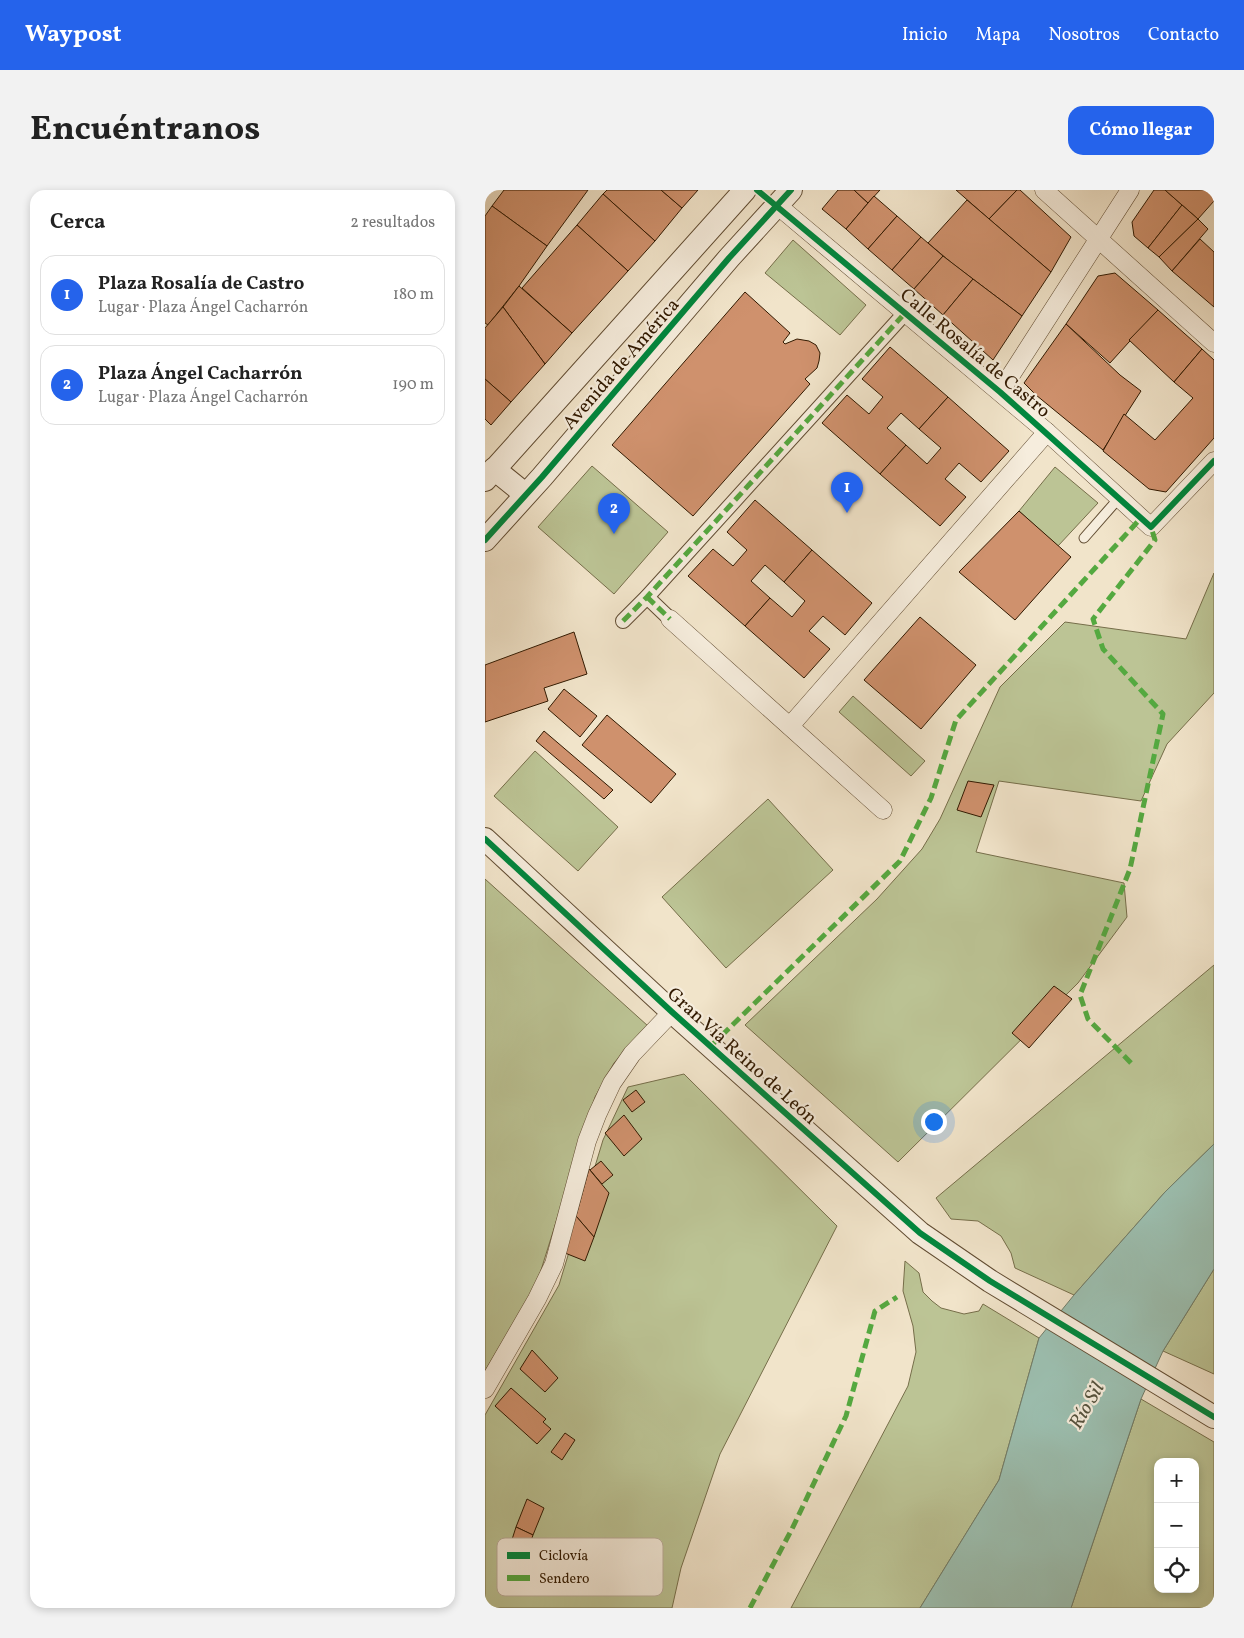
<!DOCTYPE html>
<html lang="es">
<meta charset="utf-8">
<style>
:root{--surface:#fff;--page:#f2f2f2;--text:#222;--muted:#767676;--line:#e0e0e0;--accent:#2563eb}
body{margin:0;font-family:Vollkorn,serif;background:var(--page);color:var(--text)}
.controls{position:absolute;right:15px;bottom:15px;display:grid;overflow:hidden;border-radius:10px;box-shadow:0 2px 8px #0003}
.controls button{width:45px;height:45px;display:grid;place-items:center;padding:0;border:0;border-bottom:1px solid var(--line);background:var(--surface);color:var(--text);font:25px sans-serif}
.you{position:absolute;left:448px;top:931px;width:18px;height:18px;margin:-12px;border:4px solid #fff;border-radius:50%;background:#1a73e8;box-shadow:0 0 0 8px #1a73e833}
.badge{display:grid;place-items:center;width:32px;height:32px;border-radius:50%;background:var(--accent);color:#fff;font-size:16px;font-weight:700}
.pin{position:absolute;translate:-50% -41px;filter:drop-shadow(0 1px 2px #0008)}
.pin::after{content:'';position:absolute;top:26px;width:18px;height:15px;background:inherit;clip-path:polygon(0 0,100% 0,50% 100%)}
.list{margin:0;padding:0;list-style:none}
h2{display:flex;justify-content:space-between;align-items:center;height:65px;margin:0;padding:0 20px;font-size:21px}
h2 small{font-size:16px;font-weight:400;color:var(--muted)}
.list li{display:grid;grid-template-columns:32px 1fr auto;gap:15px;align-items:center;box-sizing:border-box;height:80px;margin:0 10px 10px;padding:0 10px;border:1px solid var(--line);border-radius:15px}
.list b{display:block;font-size:19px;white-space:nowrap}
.list p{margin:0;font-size:16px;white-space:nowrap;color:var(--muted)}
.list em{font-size:16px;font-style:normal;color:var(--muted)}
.icon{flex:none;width:28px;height:28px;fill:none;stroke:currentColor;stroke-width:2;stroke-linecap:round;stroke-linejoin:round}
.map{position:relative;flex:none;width:729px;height:1418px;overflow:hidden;border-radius:15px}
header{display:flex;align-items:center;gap:30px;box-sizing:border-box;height:70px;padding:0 25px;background:var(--accent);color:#fff}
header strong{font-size:24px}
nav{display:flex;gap:28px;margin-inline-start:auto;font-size:18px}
.intro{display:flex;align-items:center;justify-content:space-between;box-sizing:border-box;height:120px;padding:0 30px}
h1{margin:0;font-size:35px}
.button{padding:12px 22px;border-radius:15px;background:var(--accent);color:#fff;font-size:18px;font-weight:700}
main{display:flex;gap:30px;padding:0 30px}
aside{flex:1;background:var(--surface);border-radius:15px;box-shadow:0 2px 8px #0003}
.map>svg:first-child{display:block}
.green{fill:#bcc495;stroke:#766e4a;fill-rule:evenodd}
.water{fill:#9cbfb0;stroke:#717d6a}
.building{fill:#cf916d;stroke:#311900}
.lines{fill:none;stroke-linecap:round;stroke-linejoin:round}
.service-casing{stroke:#614c32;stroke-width:11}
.pedestrian-casing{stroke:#614c32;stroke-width:16}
.minor-casing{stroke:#614c32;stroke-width:19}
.tertiary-casing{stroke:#614c32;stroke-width:24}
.service{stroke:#f6eddd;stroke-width:9}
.pedestrian{stroke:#f6eddd;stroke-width:14}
.minor{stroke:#f6eddd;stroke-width:18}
.tertiary{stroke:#f6eddd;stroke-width:22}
.quiet{stroke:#54a940;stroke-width:5;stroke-dasharray:10 5;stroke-linecap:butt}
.cycleway-casing{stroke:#f6eddd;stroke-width:9}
.cycleway{stroke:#00873e;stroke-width:6}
.labels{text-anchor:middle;stroke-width:4.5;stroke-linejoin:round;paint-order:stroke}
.street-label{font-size:19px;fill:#311900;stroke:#f6eddd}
.water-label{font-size:20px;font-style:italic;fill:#56533e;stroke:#f6eddd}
.key{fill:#f6eddd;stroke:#bbad9b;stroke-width:1}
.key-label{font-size:14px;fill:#311900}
</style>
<header>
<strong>Waypost</strong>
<nav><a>Inicio</a><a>Mapa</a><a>Nosotros</a><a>Contacto</a></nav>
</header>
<div class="intro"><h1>Encuéntranos</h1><a class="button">Cómo llegar</a></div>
<main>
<aside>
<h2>Cerca<small>2 resultados</small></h2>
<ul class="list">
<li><span class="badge">1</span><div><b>Plaza Rosalía de Castro</b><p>Lugar · Plaza Ángel Cacharrón</p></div><em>180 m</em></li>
<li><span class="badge">2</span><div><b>Plaza Ángel Cacharrón</b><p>Lugar · Plaza Ángel Cacharrón</p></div><em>190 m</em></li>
</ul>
</aside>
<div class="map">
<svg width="729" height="1418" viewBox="0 0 729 1418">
<rect width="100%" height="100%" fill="#f1e4ca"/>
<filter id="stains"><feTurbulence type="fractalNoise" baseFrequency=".004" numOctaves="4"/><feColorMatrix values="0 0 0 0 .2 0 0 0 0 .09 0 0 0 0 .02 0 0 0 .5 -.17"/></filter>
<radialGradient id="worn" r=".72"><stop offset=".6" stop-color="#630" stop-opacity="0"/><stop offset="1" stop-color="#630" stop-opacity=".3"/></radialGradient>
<g class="green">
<path d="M308,50L381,115L355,145L280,83Z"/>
<path d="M107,276L183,342L129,404L53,337Z"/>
<path d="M570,277L613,313L573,356L534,321Z"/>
<path d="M729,383V503L682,554L656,611L514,591L491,662L639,693L642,727L593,793L413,972L260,835L392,709L437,659L455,629L515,497L580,432L701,449Z"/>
<path d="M368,506L440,571L426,586L354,522Z"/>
<path d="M50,561L133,637L93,681L9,606Z"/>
<path d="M283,609L348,680L241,778L177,707Z"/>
<path d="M0,689L163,836L129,873L110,907L52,1093L0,1181Z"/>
<path d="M729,775V954L680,1002L589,1105L530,1078L526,1063L516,1046L493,1031L466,1029L451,1008Z"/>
<path d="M199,884L352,1036L235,1264L196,1378L187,1418H0V1225L74,1095L118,950L143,897Z"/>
<path d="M420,1071L434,1083L438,1102L447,1111L456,1118L479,1124L494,1121L498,1114L554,1148L514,1290L435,1418H306L423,1196L431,1162L428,1136L418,1101Z"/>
<path d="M729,1079V1184L678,1161Z"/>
<path d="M656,1209L729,1252V1418H586ZM673,1272H710V1399H673Z"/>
</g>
<path class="water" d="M729,954V1079L678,1161L656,1209L586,1418H435L514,1290L554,1148L589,1105L680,1002Z"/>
<g class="building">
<path d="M19,0H103L62,56L7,16Z"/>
<path d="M122,0H176L197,18L170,51L118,4Z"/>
<path d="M176,0H213L197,18Z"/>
<path d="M353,0H369L383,13L361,39L337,19Z"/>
<path d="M369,0H395L383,13Z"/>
<path d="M471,0H532L504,29Z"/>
<path d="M532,0H535L586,47L566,82L504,29Z"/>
<path d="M669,0H680L697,15L663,58L649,46L647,32Z"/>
<path d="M680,0H729V11L713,29Z"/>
<path d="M118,4L170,51L143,81L92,35Z"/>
<path d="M389,6L412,26L383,59L361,39Z"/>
<path d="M482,10L566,82L537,126L468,74L443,53Z"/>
<path d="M697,15L713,29L674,67L663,58Z"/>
<path d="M7,16L62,56L34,96L3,135L0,133V26Z"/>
<path d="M412,26L436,47L407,80L383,59Z"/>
<path d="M713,29L723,39L687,81L674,67Z"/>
<path d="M92,35L143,81L87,143L37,98Z"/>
<path d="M436,47L458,66L429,99L407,80Z"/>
<path d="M715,49L729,62V117L687,81Z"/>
<path d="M458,66L488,89L458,125L429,99Z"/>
<path d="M630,83L673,120L625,173L581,134L613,86Z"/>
<path d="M488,89L537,126L508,170L458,125Z"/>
<path d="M34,96L87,143L60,174L18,117Z"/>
<path d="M260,102L305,143L298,152L300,154L312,149L324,151L331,155L335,163L334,171L332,178L320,189L325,194L208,326L127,255Z"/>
<path d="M18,117L60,174L26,212L0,189V138Z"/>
<path d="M673,120L717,159L689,192L644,150Z"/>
<path d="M581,134L635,185L656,201L618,260L551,205L539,193Z"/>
<path d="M405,157L463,207L434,239L416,223L402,238L421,255L395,284L337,233L362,205L384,224L398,207L377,189Z"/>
<path d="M717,159L729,170V248L681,302L664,299L618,261L639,224L670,250L708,208L689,192Z"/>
<path d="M0,189L26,212L6,235L0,229Z"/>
<path d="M463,207L524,261L496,292L474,273L460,289L481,307L455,336L395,284L421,255L442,274L456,258L434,239Z"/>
<path d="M270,310L327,360L299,392L280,375L266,391L285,408L260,436L203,386L228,359L248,376L262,360L242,342Z"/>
<path d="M534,321L586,367L530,430L474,382Z"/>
<path d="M327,360L387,413L360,445L338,426L324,441L345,459L319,488L260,436L285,408L307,427L320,411L299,392Z"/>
<path d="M435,427L491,475L436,539L379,490Z"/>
<path d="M89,442L102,484L59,498L63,511L0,532V475Z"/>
<path d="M79,499L112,526L95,547L63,519Z"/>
<path d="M122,525L191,584L166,613L97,555Z"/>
<path d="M59,541L128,600L119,609L51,551Z"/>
<path d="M483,591L509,595L496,627L472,620Z"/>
<path d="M569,796L587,809L544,858L527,843Z"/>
<path d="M151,900L160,912L147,922L138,910Z"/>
<path d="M139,925L157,949L139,966L120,943Z"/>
<path d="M116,971L128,985L117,994L105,980Z"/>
<path d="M104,979L124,1003L109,1047L91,1026Z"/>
<path d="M91,1026L109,1047L100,1071L80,1063Z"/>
<path d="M47,1160L73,1188L60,1202L35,1179Z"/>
<path d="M26,1198L61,1229L58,1232L66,1239L52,1254L10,1216Z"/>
<path d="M80,1243L90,1250L77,1270L66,1262Z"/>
<path d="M42,1309L59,1318L48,1345L31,1337Z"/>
<path d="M31,1337L48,1345L41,1365L24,1359Z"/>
</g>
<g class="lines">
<defs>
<path id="service" d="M599,348L634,308"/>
<g id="pedestrian">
<path d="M162,407L185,429"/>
<path d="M138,431L162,407L420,123"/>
</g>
<g id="minor">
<path d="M559,0L729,153"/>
<path d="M292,15L562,242L666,337L729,271"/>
<path d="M515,202L645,0"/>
<path d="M185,429L398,620"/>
<path d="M305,536L562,242"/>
<path d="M0,1199L52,1109L69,1074L102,951L112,925L127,893L147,864L187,822"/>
</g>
<g id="tertiary">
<path d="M9,279L40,304"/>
<path d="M0,290L260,0"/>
<path d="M0,350L57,287L244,68L306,0"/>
<path d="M0,649L187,822L435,1043L505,1091L729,1227"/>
</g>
</defs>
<use href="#service" class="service-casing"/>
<use href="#pedestrian" class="pedestrian-casing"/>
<use href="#minor" class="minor-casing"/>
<use href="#tertiary" class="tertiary-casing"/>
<use href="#service" class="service"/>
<use href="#pedestrian" class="pedestrian"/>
<use href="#minor" class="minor"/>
<use href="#tertiary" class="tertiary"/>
<g class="quiet">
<path d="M162,407L185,429"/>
<path d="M138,431L162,407L420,123"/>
<path d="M226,856L415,671L446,608L471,530L656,328"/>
<path d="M646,873L603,829L595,805L645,679L678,524L618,459L608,429L670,350L666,337"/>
<path d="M265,1418L307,1339L361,1226L390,1121L412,1107"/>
</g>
<defs>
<g id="cycleway">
<path d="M272,0L515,202L666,337L729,271"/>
<path d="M0,350L57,287L244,68L306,0"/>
<path d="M0,649L187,822L435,1043L505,1091L729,1227"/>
</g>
</defs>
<use href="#cycleway" class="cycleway-casing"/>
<use href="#cycleway" class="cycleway"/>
</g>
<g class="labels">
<g class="street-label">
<text transform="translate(491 162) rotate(40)" y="7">Calle Rosalía de Castro</text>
<text transform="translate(135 173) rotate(-49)" y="7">Avenida de América</text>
<text transform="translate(258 865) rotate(42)" y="7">Gran Vía Reino de León</text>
</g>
<g class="water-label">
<text transform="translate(601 1215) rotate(-60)" y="7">Río Sil</text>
</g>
</g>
<rect x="12" y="1348" width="166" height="58" rx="8" class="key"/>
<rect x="22" y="1362" width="23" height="7" fill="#00873e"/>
<rect x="22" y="1385" width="23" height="6" fill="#54a940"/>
<g class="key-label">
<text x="54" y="1370">Ciclovía</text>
<text x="54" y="1393">Sendero</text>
</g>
<rect width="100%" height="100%" filter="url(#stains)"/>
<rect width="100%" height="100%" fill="url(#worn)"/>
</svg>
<div class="controls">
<button>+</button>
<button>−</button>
<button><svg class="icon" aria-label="locate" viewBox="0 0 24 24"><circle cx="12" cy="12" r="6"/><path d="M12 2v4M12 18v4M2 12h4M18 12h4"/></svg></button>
</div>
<div class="you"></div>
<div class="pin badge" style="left:362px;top:323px">1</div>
<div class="pin badge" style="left:129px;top:344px">2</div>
</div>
</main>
